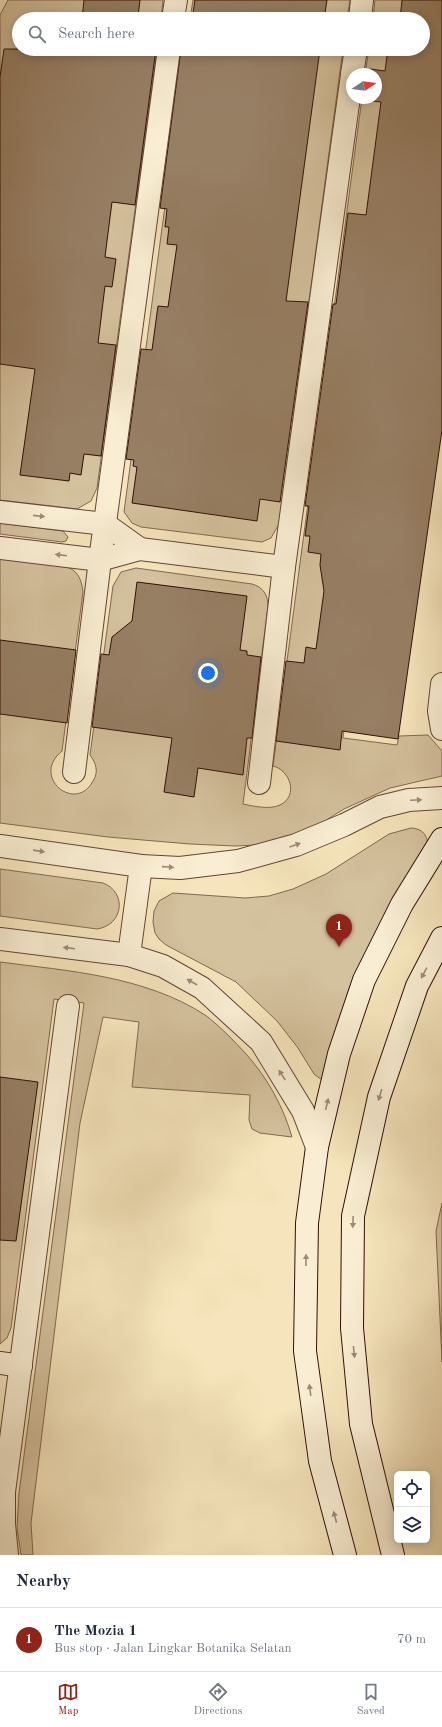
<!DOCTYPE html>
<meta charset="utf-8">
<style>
:root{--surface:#fff;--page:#f6f6f7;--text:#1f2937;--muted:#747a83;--line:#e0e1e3;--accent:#8f2418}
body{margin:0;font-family:"Old Standard TT",serif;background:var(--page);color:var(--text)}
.controls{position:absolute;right:12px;bottom:12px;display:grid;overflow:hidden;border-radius:6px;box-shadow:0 2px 10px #0003}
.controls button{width:36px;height:36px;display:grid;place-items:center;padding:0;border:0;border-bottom:1px solid var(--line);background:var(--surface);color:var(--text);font:20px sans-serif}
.compass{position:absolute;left:346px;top:68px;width:36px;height:36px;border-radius:50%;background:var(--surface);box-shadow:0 2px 10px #0003;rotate:77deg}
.you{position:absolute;left:208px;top:673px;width:14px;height:14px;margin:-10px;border:3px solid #fff;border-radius:50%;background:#1a73e8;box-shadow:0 0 0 6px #1a73e833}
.badge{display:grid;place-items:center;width:26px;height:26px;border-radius:50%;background:var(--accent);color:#fff;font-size:13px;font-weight:700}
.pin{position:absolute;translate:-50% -33px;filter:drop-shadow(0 1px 2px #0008)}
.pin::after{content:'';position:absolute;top:21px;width:14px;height:12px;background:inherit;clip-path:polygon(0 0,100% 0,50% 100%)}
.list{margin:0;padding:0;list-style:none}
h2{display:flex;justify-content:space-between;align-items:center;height:52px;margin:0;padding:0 16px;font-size:17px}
h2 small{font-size:13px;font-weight:400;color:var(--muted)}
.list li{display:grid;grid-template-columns:26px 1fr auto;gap:12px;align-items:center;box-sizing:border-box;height:64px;padding:0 16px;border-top:1px solid var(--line)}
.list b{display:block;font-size:15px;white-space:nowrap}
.list p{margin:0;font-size:13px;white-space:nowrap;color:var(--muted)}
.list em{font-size:13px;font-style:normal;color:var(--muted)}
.icon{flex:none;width:22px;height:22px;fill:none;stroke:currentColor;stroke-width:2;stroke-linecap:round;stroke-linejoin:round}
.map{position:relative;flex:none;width:442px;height:1555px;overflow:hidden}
.search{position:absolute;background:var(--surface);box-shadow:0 2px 10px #0003;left:12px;right:12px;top:12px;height:44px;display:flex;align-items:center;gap:10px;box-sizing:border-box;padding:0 14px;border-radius:22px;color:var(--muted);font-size:15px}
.sheet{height:116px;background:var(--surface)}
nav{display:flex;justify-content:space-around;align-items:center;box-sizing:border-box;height:56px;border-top:1px solid var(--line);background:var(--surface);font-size:11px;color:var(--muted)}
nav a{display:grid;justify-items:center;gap:2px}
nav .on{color:var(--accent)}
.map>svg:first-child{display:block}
.green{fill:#d4c19d;stroke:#826851}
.building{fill:#977f64;stroke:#301005}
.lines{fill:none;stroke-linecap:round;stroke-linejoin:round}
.street-casing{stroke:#624533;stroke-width:24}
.secondary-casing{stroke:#301005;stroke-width:24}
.street{stroke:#f9eed3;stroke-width:22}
.secondary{stroke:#f9eed3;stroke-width:22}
.oneway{fill:#9f8a76}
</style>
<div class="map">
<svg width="442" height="1555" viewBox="0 0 442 1555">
<rect width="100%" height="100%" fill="#f6e5bc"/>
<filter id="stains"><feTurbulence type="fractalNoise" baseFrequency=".005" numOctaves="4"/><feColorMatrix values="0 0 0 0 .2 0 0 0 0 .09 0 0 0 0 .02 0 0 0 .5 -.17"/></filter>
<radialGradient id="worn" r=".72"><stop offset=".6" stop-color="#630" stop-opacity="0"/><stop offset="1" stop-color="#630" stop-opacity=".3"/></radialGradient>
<g class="green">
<path d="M8,0H163L161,19H19V49H157L97,488L91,501L77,509L0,500V15Z"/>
<path d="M193,0H350L347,19H190Z"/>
<path d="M375,0H438L343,738L397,745L399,736L428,735L442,751V776L390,788L344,809L312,829L276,842L256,845L235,846L190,844L108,837L0,823V557C18,560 59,561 73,570C80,575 82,584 83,592L62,751C30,777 76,814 93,781C99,772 96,763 90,755L113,586L121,572L136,568L252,584C263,587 268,595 268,606L243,804C253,806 269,810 280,805C299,796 290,770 273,766L362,98H376V74H365L369,49H423V19H373Z"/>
<path d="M186,49H343L279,524L271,538L262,542L141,527L132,523L124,512Z"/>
<path d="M0,523L63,531L68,537L66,541L62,542L0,534Z"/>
<path d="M411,828C425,829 428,837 428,850L322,1080L314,1074L298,1048L277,1021L236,982L166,945L159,939L155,933L153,922L154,911L159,901L173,893L245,898L269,896L293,889L326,874L389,834Z"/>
<path d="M0,869L103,883C127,892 124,925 97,929L0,916Z"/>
<path d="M0,962C69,971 145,976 205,1015C220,1026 234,1041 247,1055C268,1079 283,1106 292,1137L260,1133L252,1129L249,1120L250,1095L132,1087L139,1022L103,1017L80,1123L31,1523L33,1555H21L17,1528L19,1493L84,1003L54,999L11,1328L7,1338L0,1344Z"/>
<path d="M442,1203V1362L436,1231Z"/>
</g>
<g class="building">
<path d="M84,0H140L138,16L142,17V19H82Z"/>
<path d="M195,0H327L324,19H192Z"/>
<path d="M402,0H442V430L398,739L342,731L340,750L276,741L286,661L304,663L306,647L316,649L324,591L320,565L321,554L308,552L310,536H305L309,506H305L333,304H336L348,213L366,215L381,102L365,100L366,98H376V74H369L370,69L385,71L388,49H423V19H400Z"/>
<path d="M4,49H156L135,205L112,202L106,249L105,257L116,259L112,287L105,286L98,343L116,345L101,456L84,454L81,475L70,473L69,481L20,475L35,369L0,364V77Z"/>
<path d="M181,49H320L286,301L308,302L280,502L260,499L257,521L132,503L137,467L133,466L134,460L126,459L141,349L152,350L158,306L168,307L177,245L167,244L169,227H165L167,209L160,208Z"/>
<path d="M137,582L247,596L240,650L247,651V655L261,657L252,738H247L243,775L198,768L194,797L164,792L172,738L92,727L101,654L109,655L112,637L132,621Z"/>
<path d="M0,640L76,650L67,723L0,714Z"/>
<path d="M0,1077L38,1082L16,1241L0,1240Z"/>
</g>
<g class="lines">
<defs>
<g id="street">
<path d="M173,19L176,0"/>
<path d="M360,19L362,0"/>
<path d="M352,74L356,49"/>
<path d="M0,512L105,524L140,549"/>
<path d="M0,548L100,560L140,549L284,567"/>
<path d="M442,684L439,711L442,729"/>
<path d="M74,772L100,560L169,49"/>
<path d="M259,783L284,567L352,75"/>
<path d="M0,846L141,866L180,868L238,861L296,845L344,825L380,807L409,800L442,798"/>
<path d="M0,939L129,955L163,966L202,988L261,1042L303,1111L317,1147"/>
<path d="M129,955L141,866"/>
<path d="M0,1363L21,1366"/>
<path d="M7,1555L4,1524V1492L68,1006"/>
</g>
<g id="secondary">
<path d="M345,1555L320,1461L305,1351L307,1223L317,1147L339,1054L364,980L402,904L442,839"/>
<path d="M393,1555L361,1424L352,1328L353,1216L379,1097L417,986L442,938"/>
</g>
</defs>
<use href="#street" class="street-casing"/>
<use href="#secondary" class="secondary-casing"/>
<use href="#street" class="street"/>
<use href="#secondary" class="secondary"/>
</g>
<defs><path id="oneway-solid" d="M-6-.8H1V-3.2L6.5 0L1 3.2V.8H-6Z"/></defs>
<g class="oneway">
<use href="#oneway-solid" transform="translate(39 516) rotate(6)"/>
<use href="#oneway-solid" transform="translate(61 555) rotate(-173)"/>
<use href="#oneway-solid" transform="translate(416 800) rotate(-3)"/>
<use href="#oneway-solid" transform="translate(295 845) rotate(-19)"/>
<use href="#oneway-solid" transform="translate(39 851) rotate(8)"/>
<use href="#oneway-solid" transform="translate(168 867) rotate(4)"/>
<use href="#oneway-solid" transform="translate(69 948) rotate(-173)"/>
<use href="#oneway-solid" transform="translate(424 973) rotate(118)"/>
<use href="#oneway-solid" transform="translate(192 982) rotate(-150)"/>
<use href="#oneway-solid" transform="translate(282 1075) rotate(-123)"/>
<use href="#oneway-solid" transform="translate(380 1095) rotate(107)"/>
<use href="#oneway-solid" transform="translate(327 1104) rotate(-77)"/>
<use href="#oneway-solid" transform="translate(353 1222) rotate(92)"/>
<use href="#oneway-solid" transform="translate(306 1260) rotate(-89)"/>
<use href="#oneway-solid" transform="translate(354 1352) rotate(84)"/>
<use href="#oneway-solid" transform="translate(310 1390) rotate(-98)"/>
<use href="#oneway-solid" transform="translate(335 1517) rotate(-105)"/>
</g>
<rect width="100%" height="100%" filter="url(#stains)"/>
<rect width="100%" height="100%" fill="url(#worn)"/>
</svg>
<div class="controls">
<button><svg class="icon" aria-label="locate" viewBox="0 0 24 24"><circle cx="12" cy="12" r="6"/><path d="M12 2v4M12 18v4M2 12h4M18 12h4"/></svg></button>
<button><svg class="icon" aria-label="layers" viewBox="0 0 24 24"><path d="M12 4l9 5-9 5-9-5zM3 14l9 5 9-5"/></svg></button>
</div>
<svg class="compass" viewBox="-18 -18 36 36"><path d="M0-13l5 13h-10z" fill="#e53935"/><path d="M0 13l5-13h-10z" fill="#747a83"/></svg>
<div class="you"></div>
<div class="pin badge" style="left:339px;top:947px">1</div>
<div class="search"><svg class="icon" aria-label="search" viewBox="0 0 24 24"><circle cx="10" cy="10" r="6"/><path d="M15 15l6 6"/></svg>Search here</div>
</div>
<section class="sheet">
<h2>Nearby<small></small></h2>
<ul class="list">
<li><span class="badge">1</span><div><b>The Mozia 1</b><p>Bus stop · Jalan Lingkar Botanika Selatan</p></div><em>70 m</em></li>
</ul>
</section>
<nav>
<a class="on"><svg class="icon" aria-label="map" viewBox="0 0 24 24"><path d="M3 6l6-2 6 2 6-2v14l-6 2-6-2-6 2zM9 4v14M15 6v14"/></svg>Map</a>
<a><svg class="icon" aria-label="directions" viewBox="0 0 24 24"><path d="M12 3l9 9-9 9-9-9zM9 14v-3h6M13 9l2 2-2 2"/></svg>Directions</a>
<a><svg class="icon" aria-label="saved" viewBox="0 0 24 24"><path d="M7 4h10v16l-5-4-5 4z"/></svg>Saved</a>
</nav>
